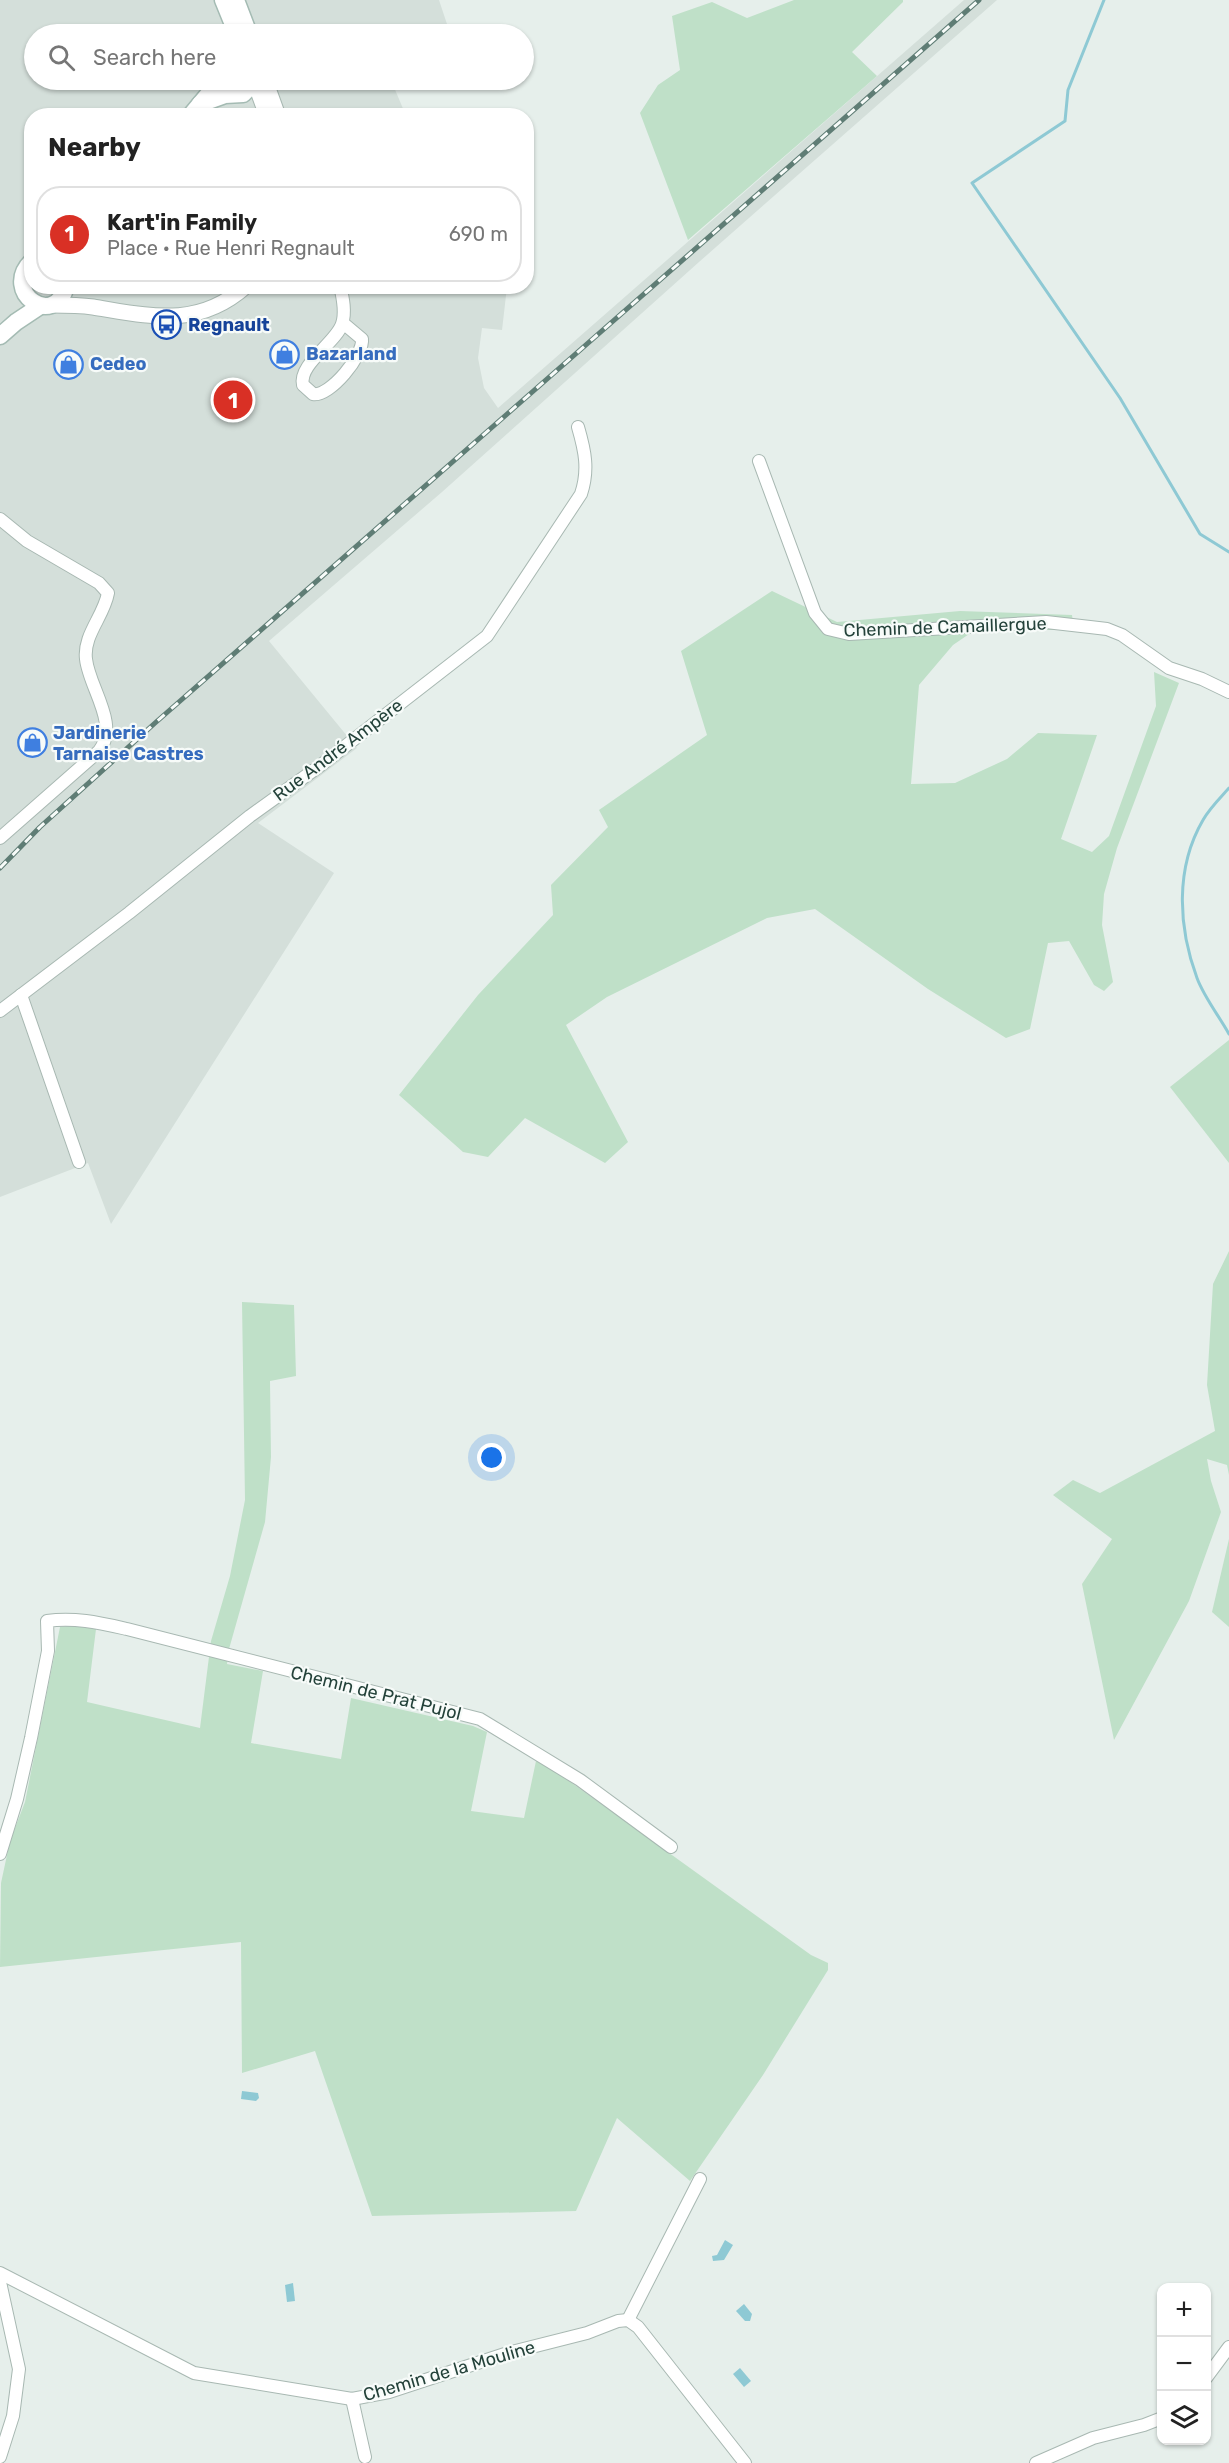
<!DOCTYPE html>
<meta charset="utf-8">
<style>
:root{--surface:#fff;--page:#f2f2f2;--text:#222;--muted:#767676;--line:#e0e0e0;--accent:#d93025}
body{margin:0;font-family:Rubik,sans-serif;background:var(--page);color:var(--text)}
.controls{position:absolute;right:18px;bottom:18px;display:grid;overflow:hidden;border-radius:12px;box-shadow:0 2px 4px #0004}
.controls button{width:54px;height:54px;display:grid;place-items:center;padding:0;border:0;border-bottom:2px solid var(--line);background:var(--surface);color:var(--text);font:30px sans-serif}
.you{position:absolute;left:492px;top:1458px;width:21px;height:21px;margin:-15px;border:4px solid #fff;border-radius:50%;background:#1a73e8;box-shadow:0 0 0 9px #1a73e833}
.badge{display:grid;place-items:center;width:39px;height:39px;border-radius:50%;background:var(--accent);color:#fff;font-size:20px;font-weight:700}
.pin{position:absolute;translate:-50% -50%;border:3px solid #fff;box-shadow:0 2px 6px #0006}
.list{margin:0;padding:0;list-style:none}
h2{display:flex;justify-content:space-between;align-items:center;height:78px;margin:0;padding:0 24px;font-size:26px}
h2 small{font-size:20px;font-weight:400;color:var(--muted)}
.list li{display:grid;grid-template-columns:39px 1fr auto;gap:18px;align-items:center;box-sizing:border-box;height:96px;margin:0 12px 12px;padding:0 12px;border:2px solid var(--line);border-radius:24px}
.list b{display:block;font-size:22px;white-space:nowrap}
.list p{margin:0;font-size:20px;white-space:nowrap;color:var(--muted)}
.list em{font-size:20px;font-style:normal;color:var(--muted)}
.icon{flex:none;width:33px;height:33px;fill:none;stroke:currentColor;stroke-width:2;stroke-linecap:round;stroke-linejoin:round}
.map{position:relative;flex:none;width:1229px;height:2463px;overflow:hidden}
.search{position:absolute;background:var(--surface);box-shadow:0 2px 4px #0004;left:24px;top:24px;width:510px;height:66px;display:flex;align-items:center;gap:15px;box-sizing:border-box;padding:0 21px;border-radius:33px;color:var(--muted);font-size:22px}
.panel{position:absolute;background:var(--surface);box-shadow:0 2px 4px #0004;left:24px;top:108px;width:510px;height:186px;border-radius:24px}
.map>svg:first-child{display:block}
.built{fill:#d4dfda}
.green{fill:#bfe0c8}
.water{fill:#8ec9d4}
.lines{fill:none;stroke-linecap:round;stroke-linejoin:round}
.stream{stroke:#8ec9d4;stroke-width:3}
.minor-casing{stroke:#a8b8b2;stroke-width:14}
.tertiary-casing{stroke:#a8b8b2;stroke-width:17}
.secondary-casing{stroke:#a4bbb3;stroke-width:19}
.minor{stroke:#fff;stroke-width:12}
.tertiary{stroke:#fff;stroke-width:15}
.secondary{stroke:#fff;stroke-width:16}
.rail-casing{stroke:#5f7d75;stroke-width:5}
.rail{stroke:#f7fbf9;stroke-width:3;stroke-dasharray:9;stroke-linecap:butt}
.labels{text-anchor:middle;stroke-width:4.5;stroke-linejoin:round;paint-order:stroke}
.transit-label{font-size:18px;font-weight:bold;fill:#164399;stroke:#f7fbf9;text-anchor:start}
.shop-label{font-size:18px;font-weight:bold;fill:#366cbe;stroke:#f7fbf9;text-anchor:start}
.street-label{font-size:18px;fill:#24423a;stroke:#f7fbf9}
</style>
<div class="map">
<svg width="1229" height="2463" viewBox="0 0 1229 2463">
<rect width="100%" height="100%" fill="#e6efeb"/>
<path class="built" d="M0,0H439L447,24L420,34H34V80H391L404,111L423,115L32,116V286L507,287L502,330L482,328L478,358L484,388L498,408L964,0H997L699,262L442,492L269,641L357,748L258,823L334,873L111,1224L88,1163L0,1197Z"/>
<g class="green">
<path d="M794,0H903V2L852,52L877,76L688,240L640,113L658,85L680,70L672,16L712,2L747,18Z"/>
<path d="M772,591L837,622L960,611L1072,615L1074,630H975L953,645L919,685L911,784L955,783L1007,759L1038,733L1097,735L1061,839L1092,852L1109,836L1156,706L1154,672L1179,683L1117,848L1104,894L1102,925L1113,982L1104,991L1094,985L1069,941L1048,943L1030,1029L1006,1038L928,989L815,909L767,918L607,997L566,1025L628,1142L605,1163L525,1118L488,1157L463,1152L399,1095L478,995L553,915L551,885L608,827L599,810L707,735L681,651Z"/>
<path d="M1229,1040V1163L1170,1087Z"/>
<path d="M1229,1251V1475L1227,1465L1207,1459L1211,1481L1221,1512L1189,1601L1114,1740L1082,1584L1112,1539L1053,1495L1073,1480L1100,1493L1215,1431L1207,1385L1213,1284Z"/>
<path d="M242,1302L294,1305L296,1376L270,1381L271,1457L265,1522L229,1649L227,1664L263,1671L251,1743L341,1759L351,1698L473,1726L487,1732L471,1811L524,1818L536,1761L558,1773L811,1955L828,1963V1970L763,2075L690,2181L617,2118L576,2211L372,2216L315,2051L242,2073L241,1942L0,1967L1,1883L10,1841L25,1802L60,1627L71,1625L96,1629L87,1702L200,1728L211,1641L230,1576L245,1500Z"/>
<path d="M1229,1539V1627L1212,1612Z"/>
</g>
<g class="water">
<path d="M242,2091L258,2093L259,2098L256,2101L241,2099Z"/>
<path d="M725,2240L733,2245L724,2260L713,2261L712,2256L717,2255Z"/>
<path d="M293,2283L295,2301L287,2302L285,2285Z"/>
<path d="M744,2304L752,2314L750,2321H745L736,2311Z"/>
<path d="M740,2368L751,2381L744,2387L733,2374Z"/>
</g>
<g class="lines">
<g class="stream">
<path d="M1104,0L1068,90L1065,121L972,183L1120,398L1200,534L1229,552"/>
<path d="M1229,788C1220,798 1209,809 1203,820C1175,868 1178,927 1197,978C1204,997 1219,1016 1229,1034"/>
</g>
<defs>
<g id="minor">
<path d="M340,286C343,298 346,312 342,324C336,343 298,364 303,385L313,394C330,397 364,355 362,339L343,323"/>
<path d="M759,461L815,613L828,629L849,634L1046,622L1090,627L1107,629L1122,635L1169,668L1202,679L1229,692"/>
<path d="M0,519L27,541L99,583L108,593C104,616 83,635 86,659C89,688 120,724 99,751L0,838"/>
<path d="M21,995L79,1162"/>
<path d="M0,1011L129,913L250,816L321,765L487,636L581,494C589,470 585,451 578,427"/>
<path d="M0,1854L17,1799L31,1738L48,1651L47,1621C75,1617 100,1623 127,1629L480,1719L580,1780L671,1847"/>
<path d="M0,2273L194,2373L352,2399L389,2392L508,2353L587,2333L618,2321L628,2320L638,2327L745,2463"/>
<path d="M0,2282L19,2369L13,2416L0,2457"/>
<path d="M628,2320L700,2179"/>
<path d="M1206,2378L1229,2347"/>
<path d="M352,2399L365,2457"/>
<path d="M1036,2463L1093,2438L1144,2425L1162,2418"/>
</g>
<g id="tertiary">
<path d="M254,80L267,116"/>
<path d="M265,80L278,116"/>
<path d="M51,305C65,305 79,305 93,307C149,316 198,329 246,286"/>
</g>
<g id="secondary">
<path d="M223,0L234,27V34"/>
<path d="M236,0L249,34"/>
<path d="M200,104L225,95L243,94L257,80"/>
<path d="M190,116L220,80"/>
<path d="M32,261C0,292 55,330 66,286"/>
<path d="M0,336L16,322L40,306"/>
</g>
</defs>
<use href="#minor" class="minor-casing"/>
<use href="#tertiary" class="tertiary-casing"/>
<use href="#secondary" class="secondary-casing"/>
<use href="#minor" class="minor"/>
<use href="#tertiary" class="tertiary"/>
<use href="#secondary" class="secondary"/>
<defs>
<path id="rail" d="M0,868L40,827L155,723L979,0"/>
</defs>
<use href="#rail" class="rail-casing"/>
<use href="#rail" class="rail"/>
</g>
<defs>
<symbol id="bus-ring" viewBox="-11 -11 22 22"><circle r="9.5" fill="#f7fbf9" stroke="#1a4fb4" stroke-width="1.5"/><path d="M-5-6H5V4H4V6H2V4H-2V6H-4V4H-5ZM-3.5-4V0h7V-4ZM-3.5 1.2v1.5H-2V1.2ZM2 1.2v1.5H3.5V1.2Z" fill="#1a4fb4"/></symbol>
<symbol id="shop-ring" viewBox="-11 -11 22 22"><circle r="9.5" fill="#f7fbf9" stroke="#3f7fe0" stroke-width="1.5"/><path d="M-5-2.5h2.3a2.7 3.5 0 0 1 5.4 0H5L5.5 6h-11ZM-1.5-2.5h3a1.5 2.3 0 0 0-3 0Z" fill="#3f7fe0"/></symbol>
</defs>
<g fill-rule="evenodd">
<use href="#bus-ring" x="150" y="308" width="33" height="33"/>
<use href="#shop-ring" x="268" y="338" width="33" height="33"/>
<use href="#shop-ring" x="52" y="348" width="33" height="33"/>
<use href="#shop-ring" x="16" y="726" width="33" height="33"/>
</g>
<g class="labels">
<g class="transit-label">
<text x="188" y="331">Regnault</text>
</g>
<g class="shop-label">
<text x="306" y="360">Bazarland</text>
<text x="90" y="370">Cedeo</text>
<text x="53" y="739">Jardinerie<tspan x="53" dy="21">Tarnaise Castres</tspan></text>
</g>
<g class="street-label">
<text transform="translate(945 627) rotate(-2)" y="6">Chemin de Camaillergue</text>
<text transform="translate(338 750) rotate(-37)" y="6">Rue André Ampère</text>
<text transform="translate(376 1693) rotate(14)" y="6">Chemin de Prat Pujol</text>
<text transform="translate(449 2371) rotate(-16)" y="6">Chemin de la Mouline</text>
</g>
</g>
</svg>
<div class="controls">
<button>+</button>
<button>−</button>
<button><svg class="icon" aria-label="layers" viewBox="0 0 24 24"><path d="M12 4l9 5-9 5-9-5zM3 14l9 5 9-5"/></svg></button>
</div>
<div class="you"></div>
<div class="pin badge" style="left:233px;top:400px">1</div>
<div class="search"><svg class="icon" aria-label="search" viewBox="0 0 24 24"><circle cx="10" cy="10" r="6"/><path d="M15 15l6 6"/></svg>Search here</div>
<section class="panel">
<h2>Nearby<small></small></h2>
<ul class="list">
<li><span class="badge">1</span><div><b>Kart'in Family</b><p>Place · Rue Henri Regnault</p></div><em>690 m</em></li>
</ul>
</section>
</div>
